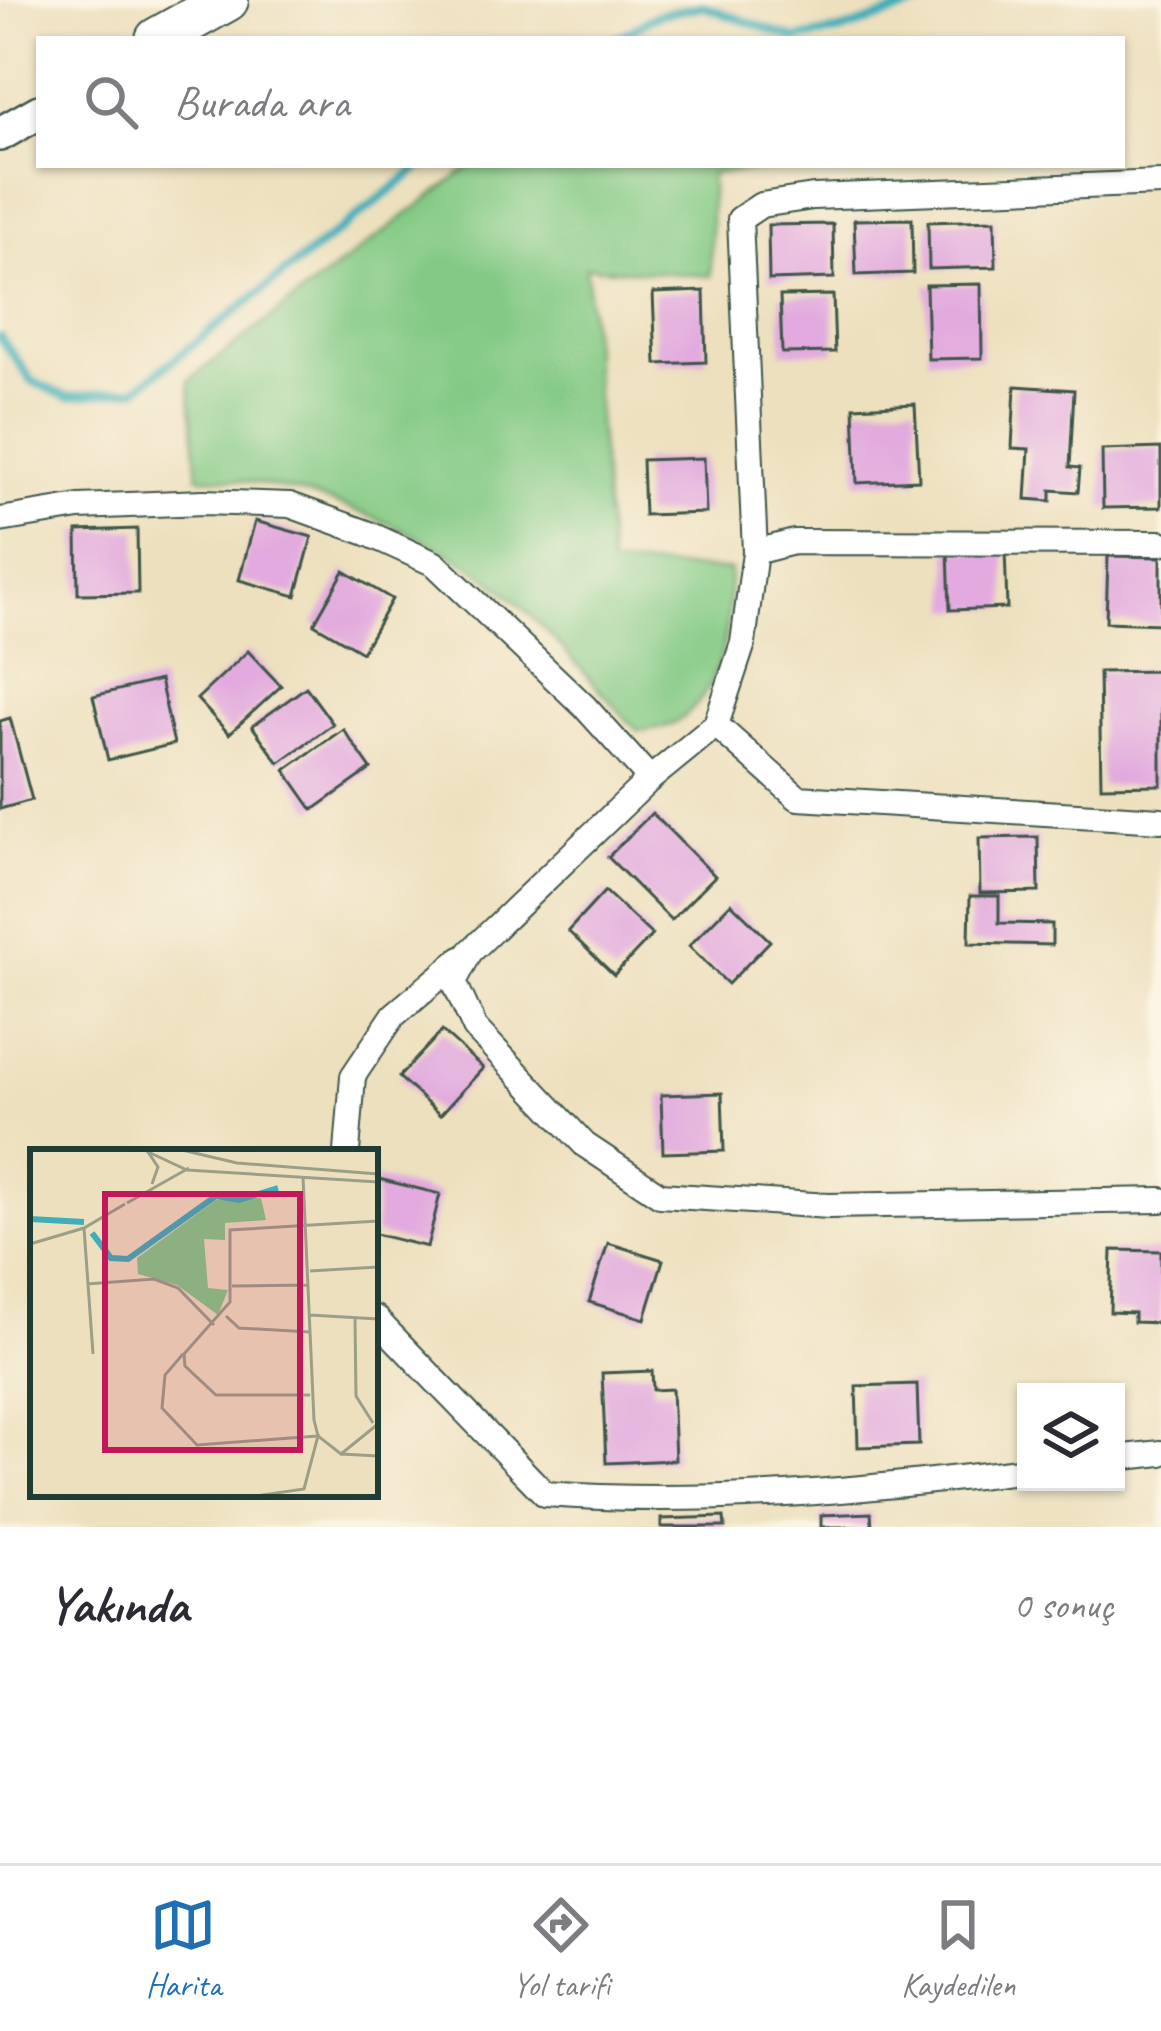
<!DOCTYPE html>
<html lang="tr">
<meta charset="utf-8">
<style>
:root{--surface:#fff;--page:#f7f7f7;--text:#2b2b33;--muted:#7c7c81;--line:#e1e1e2;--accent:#1f6fb2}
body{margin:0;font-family:Caveat,sans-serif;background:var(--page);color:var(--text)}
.controls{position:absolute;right:36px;bottom:36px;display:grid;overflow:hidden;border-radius:0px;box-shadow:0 3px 9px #0004}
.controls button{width:108px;height:108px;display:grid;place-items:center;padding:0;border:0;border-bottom:3px solid var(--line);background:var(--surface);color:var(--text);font:60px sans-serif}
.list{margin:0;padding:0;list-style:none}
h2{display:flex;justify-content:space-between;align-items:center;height:156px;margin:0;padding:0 48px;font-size:51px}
h2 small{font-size:39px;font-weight:400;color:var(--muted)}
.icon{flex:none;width:66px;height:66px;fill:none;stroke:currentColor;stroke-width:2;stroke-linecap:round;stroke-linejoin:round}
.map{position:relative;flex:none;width:1161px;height:1527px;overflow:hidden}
.search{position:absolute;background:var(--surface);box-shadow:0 3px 9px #0004;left:36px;right:36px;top:36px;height:132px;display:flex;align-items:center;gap:30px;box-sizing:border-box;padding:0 42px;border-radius:0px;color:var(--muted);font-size:45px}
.sheet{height:336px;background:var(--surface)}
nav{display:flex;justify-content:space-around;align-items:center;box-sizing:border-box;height:168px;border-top:3px solid var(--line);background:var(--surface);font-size:33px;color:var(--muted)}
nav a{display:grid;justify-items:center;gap:6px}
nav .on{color:var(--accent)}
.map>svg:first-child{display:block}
.green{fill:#84ca86;stroke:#52845d;stroke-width:3}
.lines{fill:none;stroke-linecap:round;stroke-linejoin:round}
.stream{stroke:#3eaeb8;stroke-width:9}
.building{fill:#e2aade}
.street-casing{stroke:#3e5549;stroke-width:28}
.secondary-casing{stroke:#3e5549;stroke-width:38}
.highway-casing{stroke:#3e5549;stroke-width:46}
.street{stroke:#fff;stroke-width:24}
.secondary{stroke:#fff;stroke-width:33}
.highway{stroke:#fff;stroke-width:42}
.inset-river{fill:none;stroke:#3eaeb8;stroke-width:6}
.inset-road{fill:none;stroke:#9b9f87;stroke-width:3}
.view{fill:#c2185b;fill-opacity:0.15;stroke:#c2185b;stroke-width:6}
.inset-edge{fill:none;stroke:#1f3d34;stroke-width:6}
</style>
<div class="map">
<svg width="1161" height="1527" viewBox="0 0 1161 1527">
<rect width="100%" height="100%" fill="#fcf5e5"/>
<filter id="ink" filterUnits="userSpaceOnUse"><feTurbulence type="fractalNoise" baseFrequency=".00833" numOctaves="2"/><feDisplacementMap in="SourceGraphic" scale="24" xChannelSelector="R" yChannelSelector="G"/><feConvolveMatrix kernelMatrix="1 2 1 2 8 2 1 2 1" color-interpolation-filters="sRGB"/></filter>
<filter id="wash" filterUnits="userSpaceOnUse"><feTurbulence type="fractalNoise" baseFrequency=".004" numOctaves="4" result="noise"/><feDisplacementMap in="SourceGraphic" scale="48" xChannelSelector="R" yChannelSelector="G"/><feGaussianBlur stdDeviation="2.7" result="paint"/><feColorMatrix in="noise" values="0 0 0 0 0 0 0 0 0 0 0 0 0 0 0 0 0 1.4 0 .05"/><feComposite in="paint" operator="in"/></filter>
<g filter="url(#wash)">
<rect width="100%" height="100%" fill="#ede0be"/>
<path class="green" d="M472,165H825L711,174V276L586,267L610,565L730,570C729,624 726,691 675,723C665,729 649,729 638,731C596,687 550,630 504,591C435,532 288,477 198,477L189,380Z"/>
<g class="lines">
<g class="stream">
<path d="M616,39L659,14L703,6L795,39"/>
<path d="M796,39L841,31L932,0"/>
<path d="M0,337L32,381L67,397L136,389L423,165"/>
</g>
</g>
<g id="blocks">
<g class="building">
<path d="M912,219L913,273L856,275L854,220Z"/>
<path d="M995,220L996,267L929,269L928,222Z"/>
<path d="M833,224L834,278L769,280L768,225Z"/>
<path d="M981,284L982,358L928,359L926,285Z"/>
<path d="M704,291L706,362L656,364L653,293Z"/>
<path d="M833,295L835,352L782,353L780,296Z"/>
<path d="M1015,386L1074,390L1070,467L1080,468L1078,492L1051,490V501L1026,499L1029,449L1012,448Z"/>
<path d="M915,404L919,480L857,483L854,407Z"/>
<path d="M1161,448V507L1103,508L1102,450Z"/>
<path d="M704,458L706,513L644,515L642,460Z"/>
<path d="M255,521L312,537L296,596L239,580Z"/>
<path d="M137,529L138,593L78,594L77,531Z"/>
<path d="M1005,549L1007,608L950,610L948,551Z"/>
<path d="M1108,556L1161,557V624L1106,622Z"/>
<path d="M344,571L392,599L362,652L314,624Z"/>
<path d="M248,651L281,686L229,734L197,699Z"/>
<path d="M1161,671V785L1101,786L1099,672Z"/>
<path d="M160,680L174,744L108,760L93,696Z"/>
<path d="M306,687L333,724L279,763L252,726Z"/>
<path d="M10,718L32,800L0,809V721Z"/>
<path d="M343,729L371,769L313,810L285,770Z"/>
<path d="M652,813L715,876L671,920L608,857Z"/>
<path d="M1038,837L1039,892L980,893L979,838Z"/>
<path d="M605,891L652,935L614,975L568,931Z"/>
<path d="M970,896H999V923L1052,924V945L969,943Z"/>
<path d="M731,903L770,941L728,984L689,946Z"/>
<path d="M442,1031L483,1068L440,1115L399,1077Z"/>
<path d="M722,1093L724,1151L663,1153L661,1095Z"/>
<path d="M375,1178L440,1194L427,1247L375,1234Z"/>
<path d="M608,1243L663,1260L645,1319L589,1302Z"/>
<path d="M1112,1250L1161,1251V1323L1134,1322V1313L1110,1312Z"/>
<path d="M652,1371L653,1390L672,1389L675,1460L606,1463L602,1373Z"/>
<path d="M917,1384L919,1445L858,1447L856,1386Z"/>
<path d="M871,1513L872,1527H821V1515Z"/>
<path d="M724,1517L725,1527H661V1519Z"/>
</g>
</g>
</g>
<g filter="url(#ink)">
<use href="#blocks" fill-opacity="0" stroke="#3e5549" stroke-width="3"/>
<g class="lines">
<defs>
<g id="street">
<path d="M1161,183L813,197L761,205L740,219L755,552L743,643L716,725L650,779L470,952L454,982L475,1028L585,1145L660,1195L829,1206L1161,1200"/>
<path d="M0,520L79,507L203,502L290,505L367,533L435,564L585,707L650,779"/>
<path d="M755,552L794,542L1161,543"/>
<path d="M716,725L798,798L1161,820"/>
<path d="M347,1152L353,1076L394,1015L461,959"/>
<path d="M375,1318L545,1494C705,1506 867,1490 1026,1470"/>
<path d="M1116,1458L1161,1453"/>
</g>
<path id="secondary" d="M0,134L39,112"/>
<path id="highway" d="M157,39L227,0"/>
</defs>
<use href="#street" class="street-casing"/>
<use href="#secondary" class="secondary-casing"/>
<use href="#highway" class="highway-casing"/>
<use href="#street" class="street"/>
<use href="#secondary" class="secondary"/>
<use href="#highway" class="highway"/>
</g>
</g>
<g transform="translate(30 1149)">
<rect width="348" height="348" fill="#ede0be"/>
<path d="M231,49L236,71L195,74V91L174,90L178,139L198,141L188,166L147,136L108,125L107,109L186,51Z" fill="#84ca86"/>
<path class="inset-river" d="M0,70L54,73M62,84L81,109L98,110L186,47L209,51L248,39"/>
<path class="inset-road" d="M114,1L157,21L348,33M152,1L207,14L348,25M118,3L128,18L122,35M273,28L284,271L288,287L311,305L348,275M97,54L159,19M54,79L63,205M0,95L54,79L95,55M280,122L348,118M57,135L124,130L148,139L184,176M202,137L279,136M280,166L348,170M196,167L209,179L280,183M325,170L326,247L343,274M153,205L135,226L132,259L167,296L288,287L274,340L226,347M280,246H186L155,217L154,205L200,153V81L348,72M311,305L348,307"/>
<path class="view" d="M75,45H270V301H75Z"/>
<rect width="348" height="348" class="inset-edge"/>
</g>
</svg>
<div class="controls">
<button><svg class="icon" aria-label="layers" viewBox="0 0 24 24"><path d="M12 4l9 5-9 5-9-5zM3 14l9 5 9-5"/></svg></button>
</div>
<div class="search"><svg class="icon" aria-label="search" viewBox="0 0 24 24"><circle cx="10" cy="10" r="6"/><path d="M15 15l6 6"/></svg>Burada ara</div>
</div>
<section class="sheet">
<h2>Yakında<small>0 sonuç</small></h2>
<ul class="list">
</ul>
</section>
<nav>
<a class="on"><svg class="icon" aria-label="map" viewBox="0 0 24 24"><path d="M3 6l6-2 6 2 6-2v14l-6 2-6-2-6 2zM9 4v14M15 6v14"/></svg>Harita</a>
<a><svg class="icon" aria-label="directions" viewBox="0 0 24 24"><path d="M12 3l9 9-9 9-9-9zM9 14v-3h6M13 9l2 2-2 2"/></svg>Yol tarifi</a>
<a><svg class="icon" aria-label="saved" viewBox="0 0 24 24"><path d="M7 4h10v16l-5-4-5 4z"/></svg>Kaydedilen</a>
</nav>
